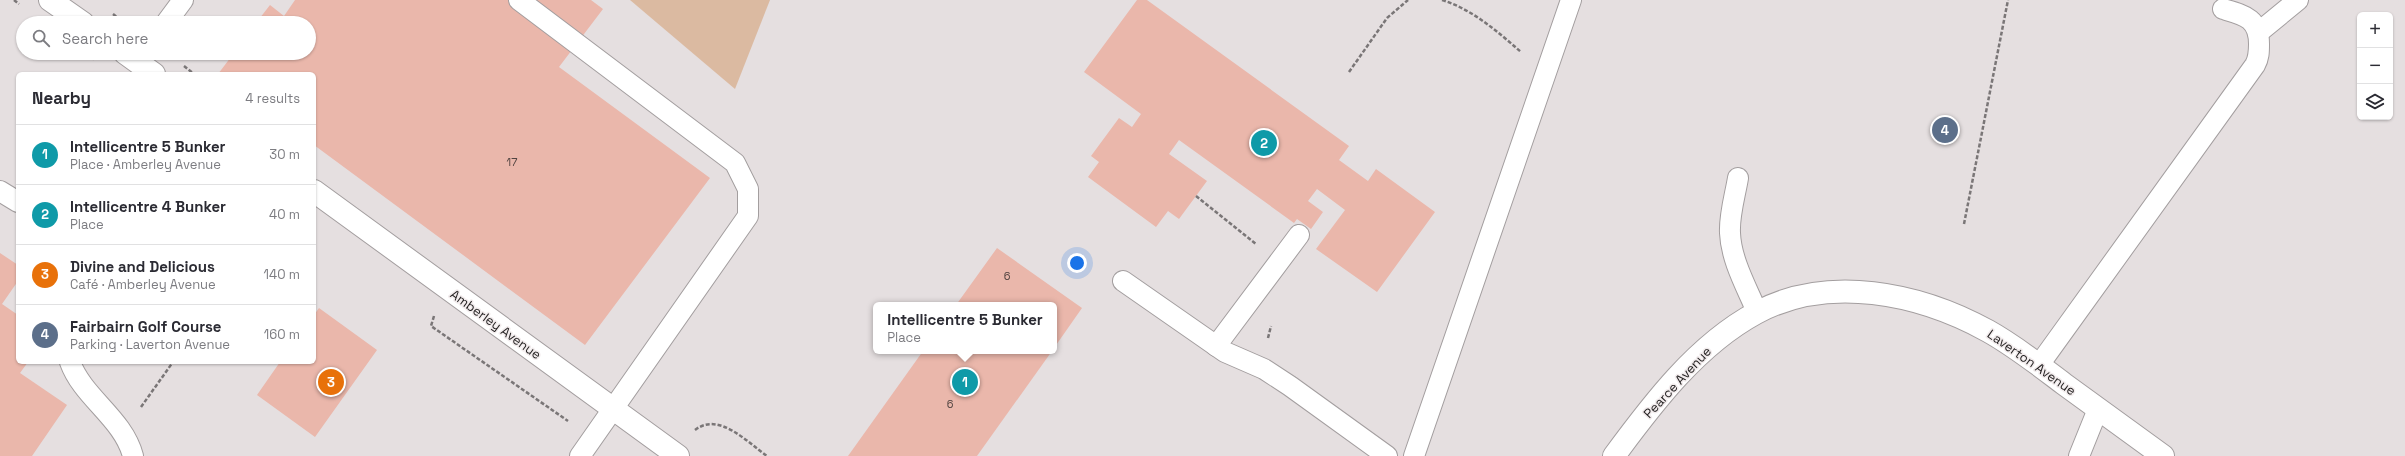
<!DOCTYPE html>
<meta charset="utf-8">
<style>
:root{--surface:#fff;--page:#f2f2f3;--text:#2b2b33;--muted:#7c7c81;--line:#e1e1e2;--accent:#0b8043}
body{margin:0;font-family:"Space Grotesk",sans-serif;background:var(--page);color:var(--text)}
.controls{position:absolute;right:12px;top:12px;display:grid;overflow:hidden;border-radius:6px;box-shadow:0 1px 3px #0004}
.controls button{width:36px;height:36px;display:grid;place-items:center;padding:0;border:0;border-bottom:1px solid var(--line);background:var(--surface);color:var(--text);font:20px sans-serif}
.you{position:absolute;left:1077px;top:263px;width:14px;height:14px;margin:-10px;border:3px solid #fff;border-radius:50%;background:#1a73e8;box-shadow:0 0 0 6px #1a73e833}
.badge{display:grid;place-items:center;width:26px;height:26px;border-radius:50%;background:var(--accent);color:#fff;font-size:13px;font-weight:700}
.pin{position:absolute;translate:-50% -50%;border:2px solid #fff;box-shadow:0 1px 4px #0006}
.popup{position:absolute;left:873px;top:302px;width:184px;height:52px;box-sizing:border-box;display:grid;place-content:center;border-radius:6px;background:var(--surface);filter:drop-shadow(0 1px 3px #0005);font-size:13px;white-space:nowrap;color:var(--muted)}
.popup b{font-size:15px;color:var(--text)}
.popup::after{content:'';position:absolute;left:50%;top:100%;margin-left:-8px;border:8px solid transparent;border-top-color:var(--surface)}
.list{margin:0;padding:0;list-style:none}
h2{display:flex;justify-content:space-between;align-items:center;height:52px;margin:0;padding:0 16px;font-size:17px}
h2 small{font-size:13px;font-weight:400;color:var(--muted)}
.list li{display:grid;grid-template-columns:26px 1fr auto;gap:12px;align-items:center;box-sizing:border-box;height:60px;padding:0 16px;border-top:1px solid var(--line)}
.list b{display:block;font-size:15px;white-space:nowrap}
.list p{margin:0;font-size:13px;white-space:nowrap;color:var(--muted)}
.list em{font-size:13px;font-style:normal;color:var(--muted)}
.icon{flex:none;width:22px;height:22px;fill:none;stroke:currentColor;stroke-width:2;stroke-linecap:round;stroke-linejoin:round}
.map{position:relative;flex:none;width:2405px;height:456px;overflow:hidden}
.search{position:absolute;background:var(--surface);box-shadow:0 1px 3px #0004;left:16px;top:16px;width:300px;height:44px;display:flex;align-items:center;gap:10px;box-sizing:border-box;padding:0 14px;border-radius:22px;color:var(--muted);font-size:15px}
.panel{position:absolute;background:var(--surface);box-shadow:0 1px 3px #0004;left:16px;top:72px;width:300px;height:292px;border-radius:6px}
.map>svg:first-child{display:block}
.green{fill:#dbbaa1}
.building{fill:#eab7ab}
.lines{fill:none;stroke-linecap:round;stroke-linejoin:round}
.service-casing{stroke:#a39e9f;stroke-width:22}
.minor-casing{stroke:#a39e9f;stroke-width:24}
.path{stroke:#7a7677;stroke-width:2.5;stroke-dasharray:4 2;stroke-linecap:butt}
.service{stroke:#fff;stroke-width:20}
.minor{stroke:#fff;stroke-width:22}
.labels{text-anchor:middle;stroke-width:3;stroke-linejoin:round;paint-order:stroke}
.number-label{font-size:11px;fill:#524441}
.street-label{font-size:13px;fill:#201e1e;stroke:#f2eced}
</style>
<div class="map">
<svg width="2405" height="456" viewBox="0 0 2405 456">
<rect width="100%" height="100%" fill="#e5dfe0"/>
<path class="green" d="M630,0H770L735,89Z"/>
<g class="building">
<path d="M295,0H591L603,9L559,67L710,178L585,345L314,145V74H218L234,53H309V23H256L270,5L284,16Z"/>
<path d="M1137,0H1147L1349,146L1339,160L1368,181L1376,169L1435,212L1377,292L1316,249L1345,210L1317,189L1308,201L1323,212L1311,229L1297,219L1294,223L1179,140L1169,154L1207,181L1179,219L1168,211L1156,227L1088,177L1099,162L1091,156L1119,118L1132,127L1141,114L1084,72Z"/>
<path d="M997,248L1082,308L1054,348V305H956Z"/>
<path d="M0,253L18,265V281L2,304L18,315V362H28L20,373L67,405L32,456H0Z"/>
<path d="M319,308L377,350L315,437L257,395L280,362H314V315Z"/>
<path d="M923,351H1052L977,456H848Z"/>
</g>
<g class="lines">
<defs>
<g id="service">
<path d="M519,0L735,163L748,189V216L580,456"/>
<path d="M166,23L183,0"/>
<path d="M2259,32L2298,0"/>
<path d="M1738,178C1735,196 1729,215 1730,233C1731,260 1747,288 1757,312"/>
<path d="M0,191L18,202"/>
<path d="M1123,281L1225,352L1264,369L1290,386L1387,456"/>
<path d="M1216,346L1299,235"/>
<path d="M70,362C83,398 123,418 133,456"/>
<path d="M2039,365L2255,65C2259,58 2259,52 2259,44C2259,18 2244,15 2223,9"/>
<path d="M1414,456L1571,0"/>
<path d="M2079,456L2098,409"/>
</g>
<g id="minor">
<path d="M50,0L83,23"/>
<path d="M125,53L154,74"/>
<path d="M314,191L678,456"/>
<path d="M1614,456C1653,403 1697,345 1756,313C1828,274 1919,293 1988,331C2015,346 2039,365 2064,384C2097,408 2130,432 2163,456"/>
</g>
</defs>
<use href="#service" class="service-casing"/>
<use href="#minor" class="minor-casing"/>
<g class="path">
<path d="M14,0L19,4"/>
<path d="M1442,0C1472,9 1498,32 1521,52"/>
<path d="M113,14L123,22"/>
<path d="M86,53L95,60"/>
<path d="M184,66L194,74"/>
<path d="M1349,72L1387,18L1408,0"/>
<path d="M1196,196L1256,244"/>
<path d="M1964,224L2008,0"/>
<path d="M434,316L431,326L568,421"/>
<path d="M1268,338L1271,326"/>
<path d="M141,407L173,362"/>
<path d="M695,430C719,411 748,443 767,456"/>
</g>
<use href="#service" class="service"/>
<use href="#minor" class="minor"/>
</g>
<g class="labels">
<g class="number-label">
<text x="512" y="166">17</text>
<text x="1007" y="280">6</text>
<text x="950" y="408">6</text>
</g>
<g class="street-label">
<text transform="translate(496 324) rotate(36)" y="5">Amberley Avenue</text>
<text transform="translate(2032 362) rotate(35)" y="5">Laverton Avenue</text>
<text transform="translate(1677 382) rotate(-47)" y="5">Pearce Avenue</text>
</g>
</g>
</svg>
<div class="controls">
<button>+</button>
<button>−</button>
<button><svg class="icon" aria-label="layers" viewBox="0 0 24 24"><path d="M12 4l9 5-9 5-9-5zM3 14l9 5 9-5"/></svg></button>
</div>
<div class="you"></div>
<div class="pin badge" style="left:965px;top:382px;background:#0f9aa8">1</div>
<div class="popup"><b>Intellicentre 5 Bunker</b>Place</div>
<div class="pin badge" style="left:1264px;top:143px;background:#0f9aa8">2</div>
<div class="pin badge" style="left:331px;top:382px;background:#e8710a">3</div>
<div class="pin badge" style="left:1945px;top:130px;background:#5c6f8a">4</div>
<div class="search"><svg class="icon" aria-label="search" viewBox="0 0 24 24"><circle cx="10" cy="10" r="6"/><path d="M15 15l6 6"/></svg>Search here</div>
<section class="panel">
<h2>Nearby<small>4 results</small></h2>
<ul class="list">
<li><span class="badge" style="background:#0f9aa8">1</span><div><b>Intellicentre 5 Bunker</b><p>Place · Amberley Avenue</p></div><em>30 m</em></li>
<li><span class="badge" style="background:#0f9aa8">2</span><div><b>Intellicentre 4 Bunker</b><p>Place</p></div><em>40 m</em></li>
<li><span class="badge" style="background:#e8710a">3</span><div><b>Divine and Delicious</b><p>Café · Amberley Avenue</p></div><em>140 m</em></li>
<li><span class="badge" style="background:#5c6f8a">4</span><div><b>Fairbairn Golf Course</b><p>Parking · Laverton Avenue</p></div><em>160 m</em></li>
</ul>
</section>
</div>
